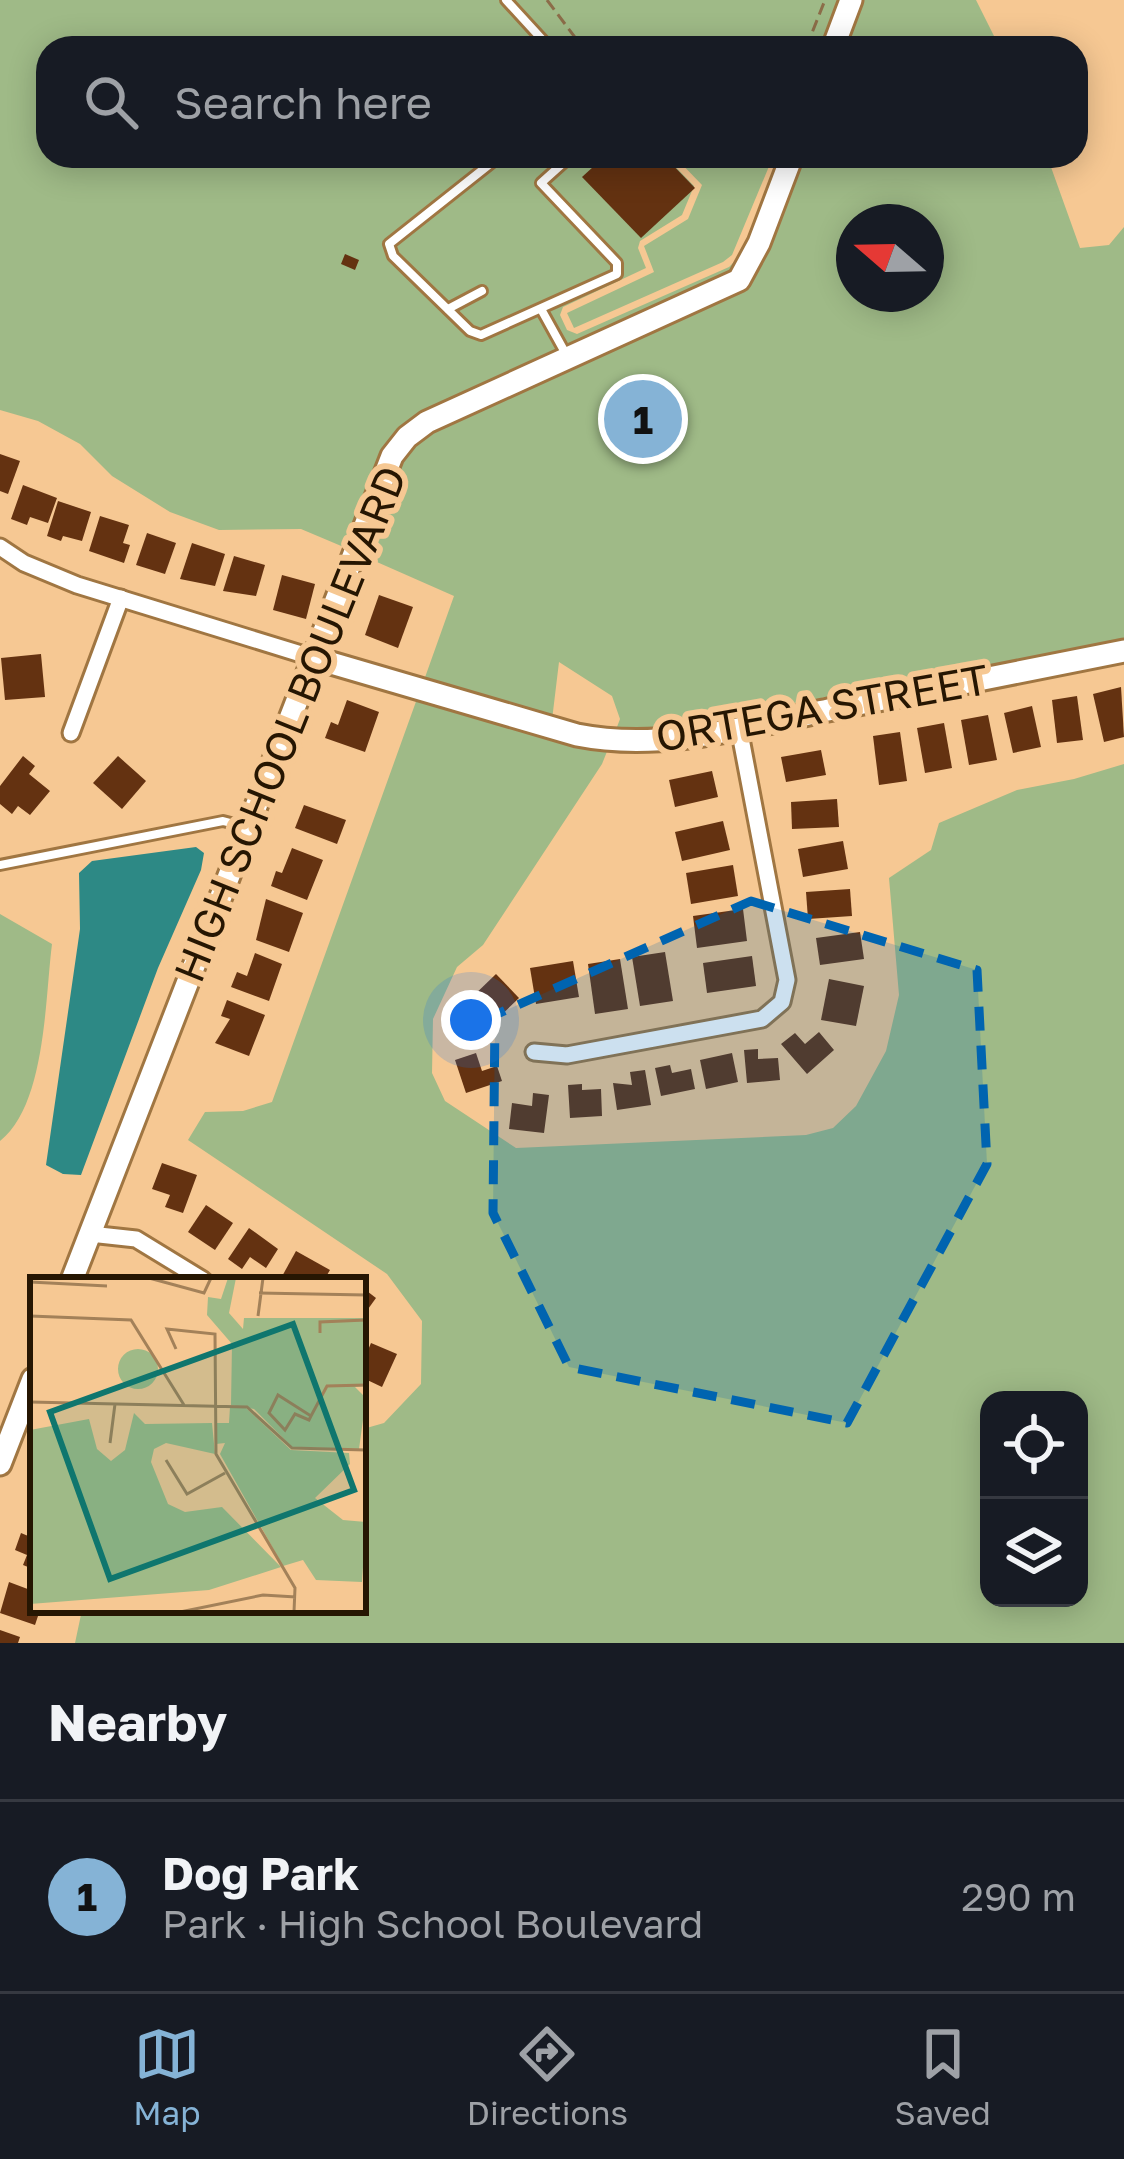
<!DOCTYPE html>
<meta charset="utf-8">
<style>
:root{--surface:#171b24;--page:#242831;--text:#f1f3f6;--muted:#9ea1a6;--line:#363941;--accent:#85b3d6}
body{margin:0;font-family:"Golos Text",sans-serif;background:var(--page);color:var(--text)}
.controls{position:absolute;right:36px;bottom:36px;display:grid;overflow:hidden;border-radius:24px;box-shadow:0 6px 30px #0003}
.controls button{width:108px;height:108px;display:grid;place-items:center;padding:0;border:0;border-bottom:3px solid var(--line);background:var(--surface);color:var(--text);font:60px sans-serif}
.compass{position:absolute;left:836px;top:204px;width:108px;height:108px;border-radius:50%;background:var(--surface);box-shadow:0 6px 30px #0003;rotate:290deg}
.you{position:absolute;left:471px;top:1020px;width:42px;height:42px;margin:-30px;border:9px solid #fff;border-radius:50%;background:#1a73e8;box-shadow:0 0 0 18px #1a73e833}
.badge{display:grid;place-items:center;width:78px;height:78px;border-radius:50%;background:var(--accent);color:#111;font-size:39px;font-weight:700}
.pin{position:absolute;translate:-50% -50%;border:6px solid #fff;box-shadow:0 3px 12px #0006}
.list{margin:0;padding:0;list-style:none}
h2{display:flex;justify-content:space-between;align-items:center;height:156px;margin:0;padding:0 48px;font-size:51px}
h2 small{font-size:39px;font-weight:400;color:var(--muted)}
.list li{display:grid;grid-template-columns:78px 1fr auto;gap:36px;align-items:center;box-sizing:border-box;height:192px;padding:0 48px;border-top:3px solid var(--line)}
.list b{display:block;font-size:45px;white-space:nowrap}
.list p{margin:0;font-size:39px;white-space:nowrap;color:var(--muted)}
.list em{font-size:39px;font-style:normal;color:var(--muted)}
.icon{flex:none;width:66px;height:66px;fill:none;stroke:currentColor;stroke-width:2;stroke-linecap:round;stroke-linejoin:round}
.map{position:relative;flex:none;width:1124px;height:1643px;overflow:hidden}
.search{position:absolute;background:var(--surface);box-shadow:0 6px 30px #0003;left:36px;right:36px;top:36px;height:132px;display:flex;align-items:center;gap:30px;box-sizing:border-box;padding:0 42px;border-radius:36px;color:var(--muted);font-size:45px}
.sheet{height:348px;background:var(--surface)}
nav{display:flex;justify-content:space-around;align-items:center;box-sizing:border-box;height:168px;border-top:3px solid var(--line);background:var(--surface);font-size:33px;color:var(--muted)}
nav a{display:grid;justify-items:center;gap:6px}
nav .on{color:var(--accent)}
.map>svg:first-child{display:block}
.green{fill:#9fba87;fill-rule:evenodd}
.water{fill:#2d8985}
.building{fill:#643211}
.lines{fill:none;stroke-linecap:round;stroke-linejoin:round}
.lane-casing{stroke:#a07642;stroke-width:14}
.street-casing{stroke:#a07642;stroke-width:21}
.secondary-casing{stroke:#a07642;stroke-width:27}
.path{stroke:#8c6d49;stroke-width:3;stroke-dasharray:12 6;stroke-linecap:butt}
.lane{stroke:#fff;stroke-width:8}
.street{stroke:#fff;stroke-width:15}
.secondary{stroke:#fff;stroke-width:21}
.marked{fill:#0064b0;fill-opacity:0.2;stroke:#0064b0;stroke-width:9;stroke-dasharray:24 15;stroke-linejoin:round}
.labels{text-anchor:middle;stroke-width:12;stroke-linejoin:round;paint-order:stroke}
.street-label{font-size:42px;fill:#261602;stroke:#f6c893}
.inset-road{fill:none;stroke:#a38159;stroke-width:3}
.view{fill:#0f766e;fill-opacity:0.15;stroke:#0f766e;stroke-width:6}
.inset-edge{fill:none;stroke:#261602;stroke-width:6}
</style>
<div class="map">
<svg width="1124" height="1643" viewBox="0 0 1124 1643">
<rect width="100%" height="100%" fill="#f6c893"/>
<g class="green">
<path d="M0,0H842L824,48H48V156H665L694,186L682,215L640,241L638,248L646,268L563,307L560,315L567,330L577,334L729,267L739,257L777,167L766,156H783L751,240L733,274L422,417L346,548L301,529L219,530L170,512L112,476L80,444L38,421L0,410Z"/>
<path d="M860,0H976L1000,48H842Z"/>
<path d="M674,156H750L770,164L732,255L723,262L574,328L567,313L654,272L644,246L688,219L702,185Z"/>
<path d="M801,156H1047L1080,248L1109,245L1124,227V638L640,734L614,735L620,719L612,696L559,662L552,720L423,683L454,596L361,555C379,509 391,459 432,429L745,285L767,246ZM854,222H926V294H854Z"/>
<path d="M418,696L608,749L602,764L483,945L457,967L433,1019L432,1073L445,1101L516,1148L806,1135L833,1128L856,1106L886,1051L899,995L889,878L931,850L939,823L1017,790L1074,779L1124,764V1643H75L82,1610H363V1429L384,1423L421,1384L422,1321L387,1274L188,1140L205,1112L243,1111L272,1102ZM989,1400H1079V1598H989Z"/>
<path d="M0,914L52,944C45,998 46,1105 0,1141Z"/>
</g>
<path class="water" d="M196,847L204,853L201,870L158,968L81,1175L63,1174L46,1165L80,929L79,873L92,861Z"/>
<g class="building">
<path d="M605,156H664L695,188L641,238L582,177Z"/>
<path d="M345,254L359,260L355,270L341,264Z"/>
<path d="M0,454L20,461L8,494L0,491Z"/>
<path d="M23,485L57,498L48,523L30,517L27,525L11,519Z"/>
<path d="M58,501L91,512L82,541L63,536L61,541L47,536Z"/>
<path d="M100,516L129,525L123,543L130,545L124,563L89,551Z"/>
<path d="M147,533L176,543L165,574L136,565Z"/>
<path d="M192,543L225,554L215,586L180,579Z"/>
<path d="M234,556L265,565L256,596L223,591Z"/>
<path d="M282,575L315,584L306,619L273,610Z"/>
<path d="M379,595L413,607L398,648L365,635Z"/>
<path d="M41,654L45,697L5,700L1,658Z"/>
<path d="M1121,687L1124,737L1104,742L1093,694Z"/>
<path d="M1077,696L1083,740L1057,743L1052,700Z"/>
<path d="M347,700L379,712L365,752L325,738L331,722L338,725Z"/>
<path d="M1032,706L1041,747L1013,753L1004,713Z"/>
<path d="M988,715L997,760L969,765L961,720Z"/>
<path d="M944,723L952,768L925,773L917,728Z"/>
<path d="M900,732L907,781L879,785L873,736Z"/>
<path d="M821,750L826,775L786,782L781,757Z"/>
<path d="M23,756L35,766L29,774L50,791L30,815L18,806L12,814L0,804V786Z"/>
<path d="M118,756L146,781L122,809L93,783Z"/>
<path d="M712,771L718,797L675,807L669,780Z"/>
<path d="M837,799L839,827L792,829L791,802Z"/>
<path d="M304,805L346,820L337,844L295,828Z"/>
<path d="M723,821L730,850L682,861L675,832Z"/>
<path d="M843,841L848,869L803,877L798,849Z"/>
<path d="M292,848L323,860L307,900L271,886L276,871L282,873Z"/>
<path d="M733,865L738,896L691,904L686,873Z"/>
<path d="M850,889L852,916L808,919L806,892Z"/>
<path d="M266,899L303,913L289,952L256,940Z"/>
<path d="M743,909L747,941L697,948L693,916Z"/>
<path d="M860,932L864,959L820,965L816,938Z"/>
<path d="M665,952L673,1001L640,1006L632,957Z"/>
<path d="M255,953L282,964L269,1001L231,987L237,972L247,976Z"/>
<path d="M752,956L756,986L707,993L703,963Z"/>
<path d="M620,959L628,1009L595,1014L588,964Z"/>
<path d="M573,961L579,997L536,1004L530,968Z"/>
<path d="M496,974L519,998L490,1026L467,1002Z"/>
<path d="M829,979L864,986L856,1026L821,1020Z"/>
<path d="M227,1000L265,1015L249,1056L215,1043L230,1019L221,1016Z"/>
<path d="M819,1032L834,1050L807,1074L781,1044L795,1033L805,1044Z"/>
<path d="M758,1049V1059L778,1058L780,1080L747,1083L744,1050Z"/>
<path d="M476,1053L482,1071L497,1066L502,1081L466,1093L455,1060Z"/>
<path d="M732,1053L738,1082L706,1089L700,1060Z"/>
<path d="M670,1065L672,1073L691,1069L695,1089L661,1096L655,1068Z"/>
<path d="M645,1070L651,1105L617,1110L613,1083L632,1085L630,1072Z"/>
<path d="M582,1084V1090L601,1089L602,1116L570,1118L568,1085Z"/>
<path d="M533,1093L549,1095L544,1133L509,1129L512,1103L532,1106Z"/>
<path d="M162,1163L197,1175L183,1213L165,1207L170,1195L152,1189Z"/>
<path d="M206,1205L233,1223L215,1250L188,1232Z"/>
<path d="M249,1228L278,1249L266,1268L250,1257L242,1269L228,1259Z"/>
<path d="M296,1251L330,1270L324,1280H280Z"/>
<path d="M363,1288L376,1298L363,1316Z"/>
<path d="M371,1343L397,1354L382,1387L363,1378V1362Z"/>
<path d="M21,1533L33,1538V1569L23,1565L27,1555L15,1550Z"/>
<path d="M9,1582L33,1591V1611L39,1613L35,1625L0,1613Z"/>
<path d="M0,1630L20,1637L18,1643H0Z"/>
</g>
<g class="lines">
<defs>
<g id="lane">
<path d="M506,0L550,48"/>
<path d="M500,156L389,244L393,256L470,331L481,335L617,274V263L541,183L571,156"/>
<path d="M448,309L482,291"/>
<path d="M541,309L567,356"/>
<path d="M0,865L223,821L246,827"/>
</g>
<g id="street">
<path d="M0,547L24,563L77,585L314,658"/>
<path d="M71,733L121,598"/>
<path d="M534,1052L567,1055L762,1019L782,1002L787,980L739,728"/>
<path d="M90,1234L136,1239L203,1280"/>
</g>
<g id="secondary">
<path d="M833,48L851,0"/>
<path d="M314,658L577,735C663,752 749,726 833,709C930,690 1027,671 1124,651"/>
<path d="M72,1280L392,456L407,437L427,422L739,280L759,243L792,156"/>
<path d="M0,1464L33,1379"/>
</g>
</defs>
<use href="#lane" class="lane-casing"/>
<use href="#street" class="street-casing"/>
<use href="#secondary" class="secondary-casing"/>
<g class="path">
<path d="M547,0L583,48"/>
<path d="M806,48L825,0"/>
</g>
<use href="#lane" class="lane"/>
<use href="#street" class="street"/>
<use href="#secondary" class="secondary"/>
</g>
<path class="marked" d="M751,901L977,970L987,1164L847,1423L569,1367L493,1213L495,1015Z"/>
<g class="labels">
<g class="street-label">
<text transform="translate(822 708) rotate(-10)" y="15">ORTEGA STREET</text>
<text transform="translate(290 724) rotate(-68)" y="15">HIGH SCHOOL BOULEVARD</text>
</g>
</g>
<g transform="translate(30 1277)">
<rect width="336" height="336" fill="#f6c893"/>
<path d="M198,1H206L199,36L213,52L214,41H336V109L325,110L336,121L329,172L262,170L224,132L201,128L202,67L177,38L178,20L191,22ZM88 92a20 20 0 1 1 40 0a20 20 0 1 1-40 0ZM200,130L216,131L261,173L319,176L320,187L285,221L313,243L336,245L332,305L286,303L273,283L253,289L190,177L195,166L186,167L185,146H199ZM104,136L115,147L182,146L185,177L136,166L124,172L121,185L138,227L155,235L192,230L251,290L179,313L0,327V153L59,142L67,172L81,184L95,173Z" fill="#9fba87"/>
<path class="inset-road" d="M119,1L174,16L181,1M0,5L77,9M229,16L336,18M0,39L101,43L154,128M228,39L233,1M290,56V45L336,43M146,72L137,52L185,57L186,177L265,311L264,335M248,118L281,139L279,143L265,137L255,153L239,136ZM0,125L217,130L262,171L336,173M281,139L297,109L336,108M80,166L85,127M136,183L157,217L195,196M150,335L233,318L266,320"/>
<path class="view" d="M263,47L324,213L80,302L20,135Z"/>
<rect width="336" height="336" class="inset-edge"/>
</g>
</svg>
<div class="controls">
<button><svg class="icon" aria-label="locate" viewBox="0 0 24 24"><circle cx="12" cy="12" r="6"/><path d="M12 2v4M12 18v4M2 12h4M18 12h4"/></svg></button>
<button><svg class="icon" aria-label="layers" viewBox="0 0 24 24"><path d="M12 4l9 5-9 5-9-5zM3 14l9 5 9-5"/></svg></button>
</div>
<svg class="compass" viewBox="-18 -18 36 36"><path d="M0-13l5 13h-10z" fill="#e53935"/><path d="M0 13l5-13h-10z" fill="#9ea1a6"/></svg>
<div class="you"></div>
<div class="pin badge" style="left:643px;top:419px">1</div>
<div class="search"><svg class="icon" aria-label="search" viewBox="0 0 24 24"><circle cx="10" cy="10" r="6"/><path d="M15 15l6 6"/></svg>Search here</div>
</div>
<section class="sheet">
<h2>Nearby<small></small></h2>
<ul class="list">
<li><span class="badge">1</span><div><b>Dog Park</b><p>Park · High School Boulevard</p></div><em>290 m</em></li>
</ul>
</section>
<nav>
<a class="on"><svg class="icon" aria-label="map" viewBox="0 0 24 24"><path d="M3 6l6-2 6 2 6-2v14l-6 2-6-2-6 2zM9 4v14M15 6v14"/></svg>Map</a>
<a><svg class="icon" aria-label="directions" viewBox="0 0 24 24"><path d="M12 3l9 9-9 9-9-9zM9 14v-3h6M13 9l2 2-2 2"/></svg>Directions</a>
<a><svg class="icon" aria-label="saved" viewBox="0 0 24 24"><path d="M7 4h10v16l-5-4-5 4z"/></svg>Saved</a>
</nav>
